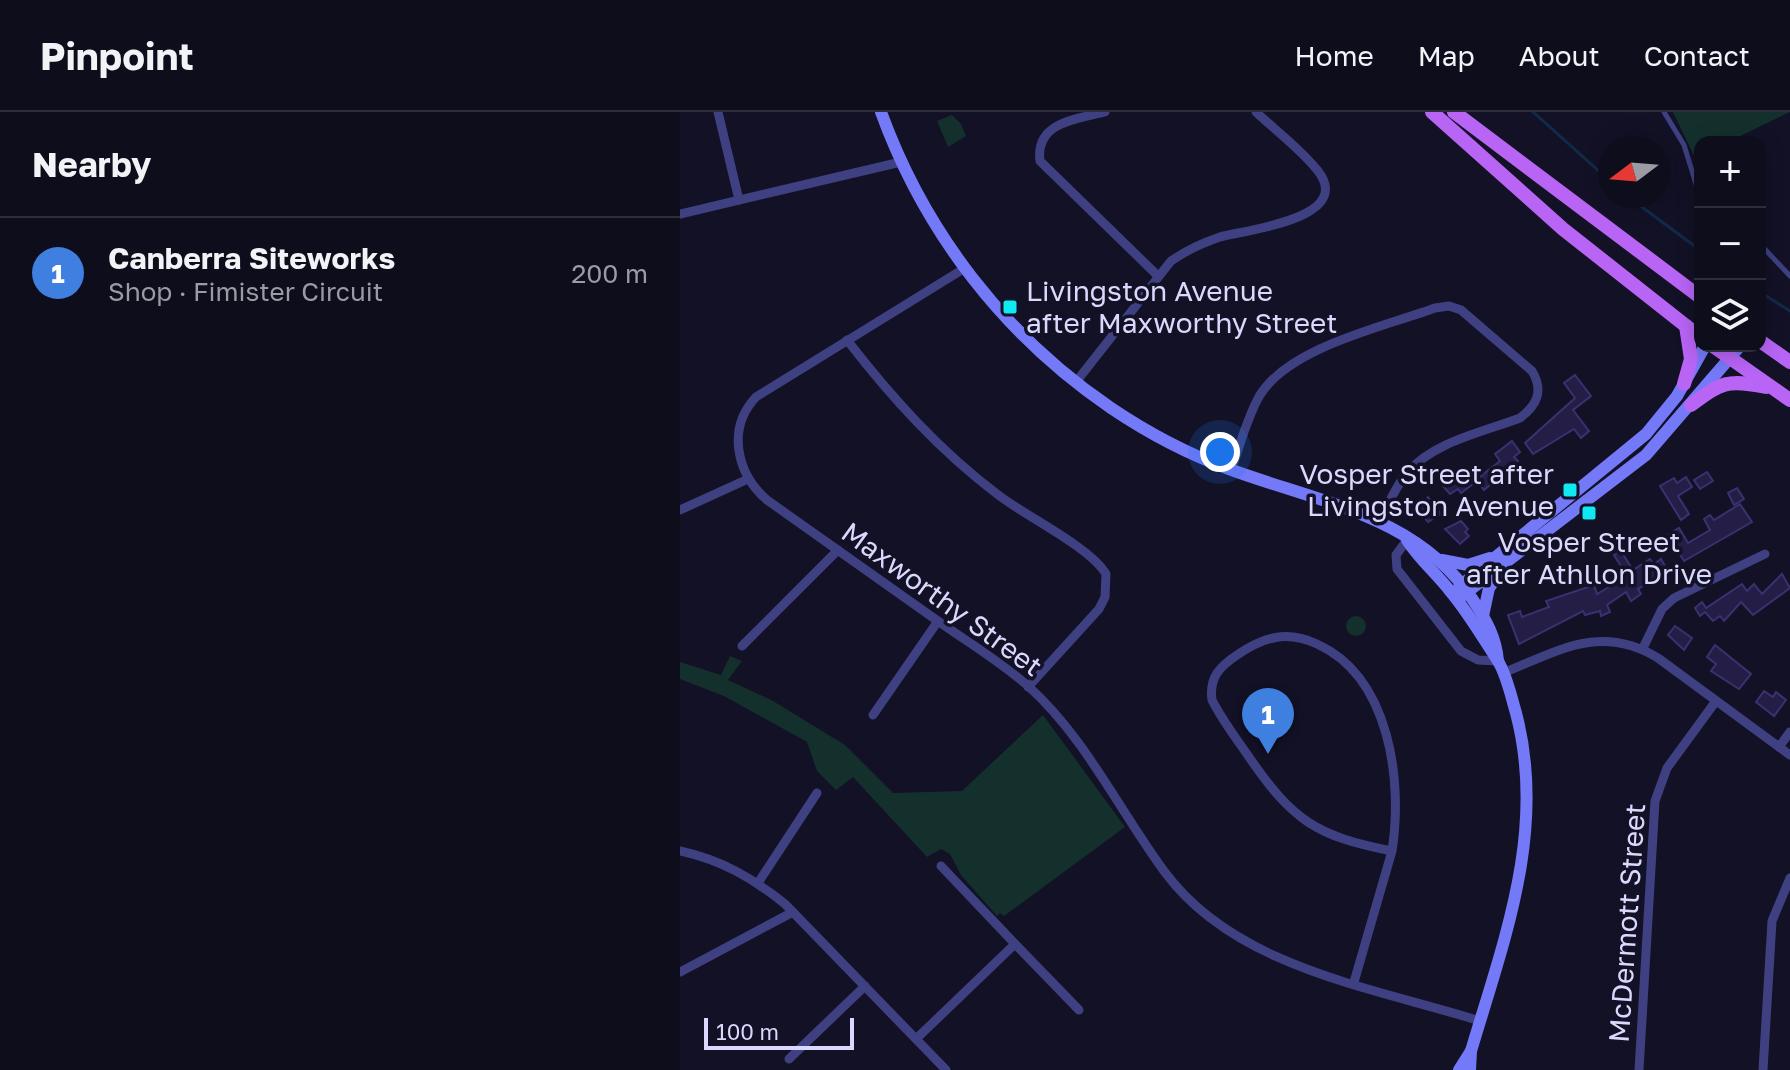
<!DOCTYPE html>
<meta charset="utf-8">
<style>
:root{--surface:#0e0d1c;--page:#1c1b29;--text:#f1f3f6;--muted:#9b9ca3;--line:#2e2d3b;--accent:#0fe9f2}
body{margin:0;font-family:"Golos Text",sans-serif;background:var(--page);color:var(--text)}
.controls{position:absolute;right:24px;top:24px;display:grid;overflow:hidden;border-radius:16px;box-shadow:0 4px 20px #0003}
.controls button{width:72px;height:72px;display:grid;place-items:center;padding:0;border:0;border-bottom:2px solid var(--line);background:var(--surface);color:var(--text);font:40px sans-serif}
.compass{position:absolute;left:918px;top:24px;width:72px;height:72px;border-radius:50%;background:var(--surface);box-shadow:0 4px 20px #0003;rotate:254deg}
.scale{position:absolute;left:24px;bottom:20px;width:150px;box-sizing:border-box;padding-left:8px;border:4px solid #dad8fd;border-top:0;font-size:22px;line-height:28px;white-space:nowrap;color:#dad8fd;-webkit-text-stroke:6px #131126;paint-order:stroke}
.you{position:absolute;left:540px;top:340px;width:28px;height:28px;margin:-20px;border:6px solid #fff;border-radius:50%;background:#1a73e8;box-shadow:0 0 0 12px #1a73e833}
.badge{display:grid;place-items:center;width:52px;height:52px;border-radius:50%;background:var(--accent);color:#fff;font-size:26px;font-weight:700}
.pin{position:absolute;translate:-50% -66px;filter:drop-shadow(0 2px 4px #0008)}
.pin::after{content:'';position:absolute;top:42px;width:28px;height:24px;background:inherit;clip-path:polygon(0 0,100% 0,50% 100%)}
.list{margin:0;padding:0;list-style:none}
h2{display:flex;justify-content:space-between;align-items:center;height:104px;margin:0;padding:0 32px;font-size:34px}
h2 small{font-size:26px;font-weight:400;color:var(--muted)}
.list li{display:grid;grid-template-columns:52px 1fr auto;gap:24px;align-items:center;box-sizing:border-box;height:112px;padding:0 32px;border-top:2px solid var(--line)}
.list b{display:block;font-size:30px;white-space:nowrap}
.list p{margin:0;font-size:26px;white-space:nowrap;color:var(--muted)}
.list em{font-size:26px;font-style:normal;color:var(--muted)}
.icon{flex:none;width:44px;height:44px;fill:none;stroke:currentColor;stroke-width:2;stroke-linecap:round;stroke-linejoin:round}
.map{position:relative;flex:none;width:1110px;height:958px;overflow:hidden}
header{display:flex;align-items:center;gap:48px;box-sizing:border-box;height:112px;padding:0 40px;background:var(--surface);border-bottom:2px solid var(--line)}
header strong{font-size:38px}
nav{display:flex;gap:44px;margin-inline-start:auto;font-size:28px}
main{display:flex}
aside{flex:1;background:var(--surface)}
.map>svg:first-child{display:block}
.green{fill:#14302d}
.lines{fill:none;stroke-linecap:round;stroke-linejoin:round}
.stream{stroke:#112a49;stroke-width:3}
.building{fill:#241e46;stroke:#3a3171;stroke-width:2}
.lane{stroke:#3e4082;stroke-width:5}
.street{stroke:#3e4082;stroke-width:9}
.secondary{stroke:#7479f7;stroke-width:12}
.primary{stroke:#b865f6;stroke-width:14}
.poi-dot{fill:#0fe9f2;stroke:#131126;stroke-width:3}
.labels{text-anchor:middle;stroke-width:7;stroke-linejoin:round;paint-order:stroke}
.poi-label{font-size:28px;fill:#dad8fd;stroke:#131126;text-anchor:start}
.street-label{font-size:28px;fill:#dad8fd;stroke:#131126}
</style>
<header>
<strong>Pinpoint</strong>
<nav><a>Home</a><a>Map</a><a>About</a><a>Contact</a></nav>
</header>
<main>
<aside>
<h2>Nearby<small></small></h2>
<ul class="list">
<li><span class="badge" style="background:#3f7fe0">1</span><div><b>Canberra Siteworks</b><p>Shop · Fimister Circuit</p></div><em>200 m</em></li>
</ul>
</aside>
<div class="map">
<svg width="1110" height="958" viewBox="0 0 1110 958">
<rect width="100%" height="100%" fill="#131126"/>
<g class="green">
<path d="M993,0H1110L1048,30H1020V43L1015,46Z"/>
<path d="M272,3L281,12L286,24L268,35L257,9Z"/>
<circle cx="676" cy="514" r="10"/>
<path d="M50,544L62,549L48,568L93,589L165,633L213,681L282,679L363,603L445,715L324,804L320,801L317,804L281,763L270,742L261,737L247,745L173,665L156,678L137,659L127,630L44,584L0,567V550L41,563Z"/>
</g>
<g class="lines">
<g class="stream">
<path d="M853,0L930,69"/>
<path d="M947,84L1020,138"/>
<path d="M1080,180L1110,199"/>
</g>
</g>
<g class="building">
<path d="M895,263L911,284L893,298L909,319L901,326L894,317L853,342L845,331L895,286L884,271Z"/>
<path d="M832,329L840,340L834,345L838,349L804,378L796,368L820,349L815,342Z"/>
<path d="M778,360L787,368L797,369L781,381L778,377L770,382L761,372Z"/>
<path d="M1027,360L1033,369L1020,377L1014,368Z"/>
<path d="M1006,365L1012,375L998,384L1009,402L1001,408L980,374L994,366L997,371Z"/>
<path d="M1057,376L1064,387L1054,393L1048,381Z"/>
<path d="M748,385L761,402L748,410L737,397Z"/>
<path d="M1060,392L1072,410L1004,449L988,423L999,416L1008,431L1030,418L1024,407L1030,403L1034,408Z"/>
<path d="M781,409L788,417L785,420L789,424L780,432L765,417Z"/>
<path d="M941,439L953,458L970,447L974,452L981,447L988,459L958,477L961,482L951,489L946,480L927,493L930,500L921,504L920,499L905,503L903,499L839,532L828,503L840,499L842,505L869,495L866,489L914,473L917,482L941,468L938,463L944,459L934,443Z"/>
<path d="M1102,462L1110,476L1073,503L1061,490L1044,509L1040,504L1033,509L1025,500L1020,504L1015,496L1022,490L1026,496L1062,472L1067,479L1074,472L1082,482Z"/>
<path d="M995,514L1012,526L1004,538L988,523Z"/>
<path d="M1035,533L1071,562L1059,577L1031,559L1036,552L1027,545Z"/>
<path d="M1084,579L1093,585L1096,580L1106,588L1094,604L1076,590Z"/>
</g>
<g class="lines">
<g class="lane">
<path d="M984,0L1004,33L1020,85"/>
<path d="M1080,132L1110,164"/>
</g>
<g class="street">
<path d="M38,0L59,88"/>
<path d="M425,0C397,7 355,10 360,49L478,164"/>
<path d="M0,102L221,50"/>
<path d="M285,156L76,285C46,317 57,362 87,388C143,428 199,467 255,507C286,529 320,549 348,574C405,625 439,698 484,759C555,856 692,875 800,909"/>
<path d="M167,228C212,286 259,338 317,382C345,404 410,435 426,462L425,485L419,497L348,575"/>
<path d="M396,270L491,149C507,138 522,131 540,125C564,118 675,107 638,59C621,37 596,19 576,0"/>
<path d="M551,358C560,334 567,305 580,283C610,235 703,215 755,196L769,194L781,198L852,259C864,279 857,293 840,306C803,320 753,330 727,361C715,375 708,394 699,410"/>
<path d="M0,398L68,367"/>
<path d="M727,428L716,443L717,457L781,539L798,548L818,549"/>
<path d="M62,534L158,438"/>
<path d="M963,536L982,497L994,486L1085,442"/>
<path d="M823,561C878,539 921,511 978,546L1110,643"/>
<path d="M193,603L258,509"/>
<path d="M1099,635L1110,620"/>
<path d="M0,739C41,748 73,766 105,792L266,958"/>
<path d="M78,771L137,681"/>
<path d="M335,832L399,898"/>
<path d="M0,860L113,800"/>
<path d="M674,870L712,739C636,724 613,709 569,645C556,626 542,608 532,588C529,566 539,555 557,543C584,525 606,518 637,532C710,565 723,669 712,739"/>
<path d="M236,927L335,832L261,754"/>
<path d="M109,947L185,874"/>
<path d="M959,958L975,689L987,656L1036,589"/>
<path d="M1083,958L1092,809L1110,766"/>
</g>
<g class="secondary">
<path d="M201,0C245,121 325,224 431,296C468,321 508,342 549,357C638,390 739,404 793,488C806,508 816,525 818,549"/>
<path d="M727,428C739,447 756,461 770,479C788,500 803,526 818,549C827,564 831,584 836,601C867,718 824,828 791,939L790,958"/>
<path d="M762,448L788,453L810,446"/>
<path d="M779,475L966,322L997,284L1025,234"/>
<path d="M782,484L966,343L1060,234"/>
<path d="M803,504L809,476L821,460"/>
<path d="M779,958L791,939"/>
</g>
<g class="primary">
<path d="M752,0L883,117L1020,225"/>
<path d="M774,0L1020,185"/>
<path d="M1080,229L1110,250"/>
<path d="M1033,234L1110,288"/>
<path d="M1004,272L1011,247L1006,214"/>
<path d="M1011,293C1042,270 1047,267 1086,275"/>
</g>
</g>
<g class="poi-dot">
<rect x="322" y="187" width="16" height="16" rx="4"/>
<rect x="882" y="370" width="16" height="16" rx="4"/>
<rect x="901" y="393" width="16" height="16" rx="4"/>
</g>
<g class="labels">
<g class="poi-label">
<text x="346" y="189">Livingston Avenue<tspan x="346" dy="32">after Maxworthy Street</tspan></text>
<text x="874" y="372" text-anchor="end">Vosper Street after<tspan x="874" dy="32">Livingston Avenue</tspan></text>
<text x="909" y="440" text-anchor="middle">Vosper Street<tspan x="909" dy="32">after Athllon Drive</tspan></text>
</g>
<g class="street-label">
<text transform="translate(262 487) rotate(36)" y="10">Maxworthy Street</text>
<text transform="translate(947 811) rotate(-86)" y="10">McDermott Street</text>
</g>
</g>
</svg>
<div class="controls">
<button>+</button>
<button>−</button>
<button><svg class="icon" aria-label="layers" viewBox="0 0 24 24"><path d="M12 4l9 5-9 5-9-5zM3 14l9 5 9-5"/></svg></button>
</div>
<svg class="compass" viewBox="-18 -18 36 36"><path d="M0-13l5 13h-10z" fill="#e53935"/><path d="M0 13l5-13h-10z" fill="#9b9ca3"/></svg>
<div class="scale">100 m</div>
<div class="you"></div>
<div class="pin badge" style="left:588px;top:642px;background:#3f7fe0">1</div>
</div>
</main>
